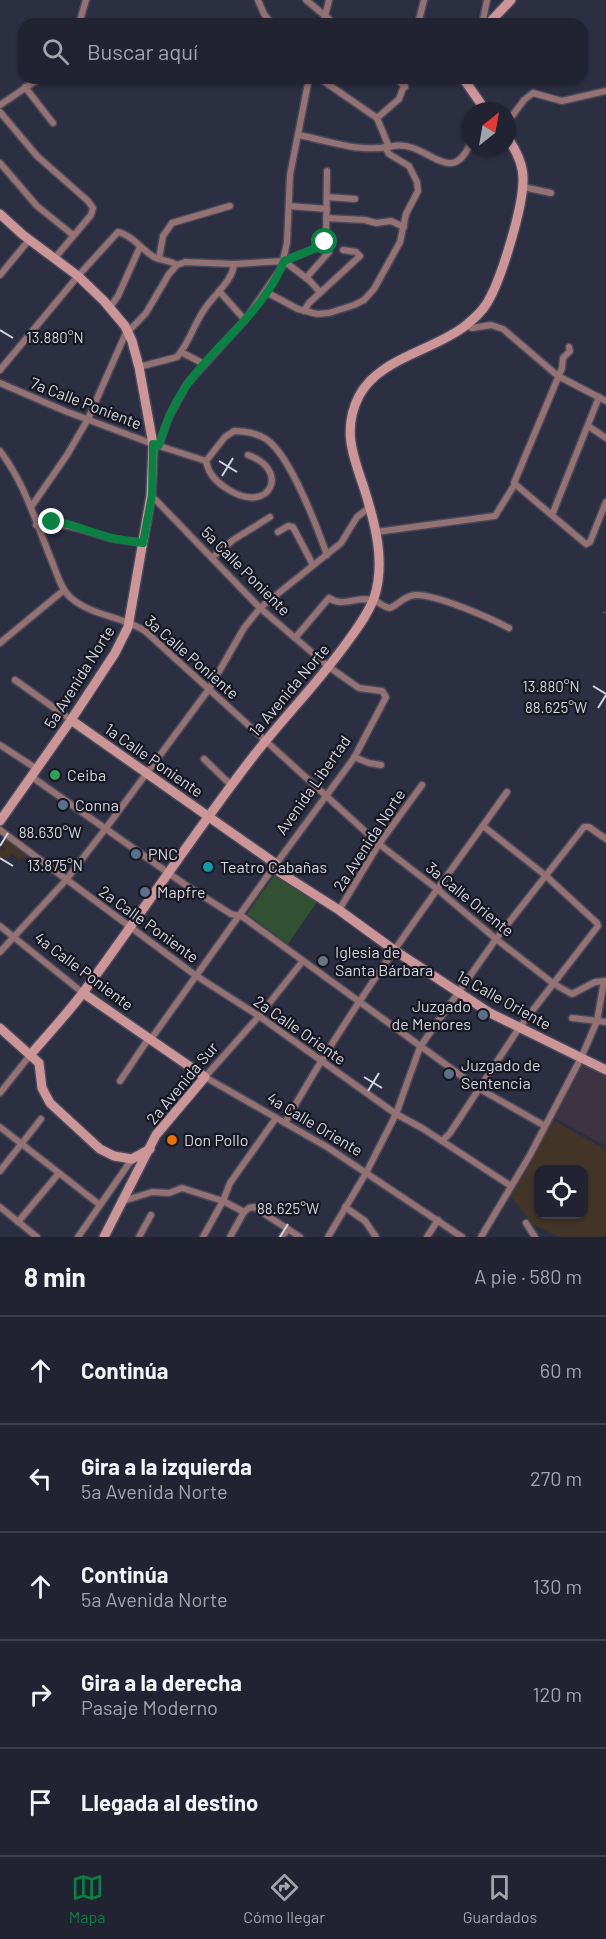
<!DOCTYPE html>
<html lang="es">
<meta charset="utf-8">
<style>
:root{--surface:#212232;--page:#2d2f3e;--text:#f1f3f6;--muted:#a2a4ac;--line:#3e3f4d;--accent:#0b8043}
body{margin:0;font-family:Barlow,sans-serif;background:var(--page);color:var(--text)}
.controls{position:absolute;right:18px;bottom:18px;display:grid;overflow:hidden;border-radius:12px;box-shadow:0 2px 4px #0004}
.controls button{width:54px;height:54px;display:grid;place-items:center;padding:0;border:0;border-bottom:2px solid var(--line);background:var(--surface);color:var(--text);font:30px sans-serif}
.compass{position:absolute;left:462px;top:102px;width:54px;height:54px;border-radius:50%;background:var(--surface);box-shadow:0 2px 4px #0004;rotate:31deg}
.stop{position:absolute;width:18px;height:18px;margin:-14px;border:4px solid #0b8043;border-radius:50%;background:#fff}
.stop.end{background:#0b8043;border-color:#fff;box-shadow:0 2px 6px #0008}
.list{margin:0;padding:0;list-style:none}
h2{display:flex;justify-content:space-between;align-items:center;height:78px;margin:0;padding:0 24px;font-size:26px}
h2 small{font-size:20px;font-weight:400;color:var(--muted)}
.list li{display:grid;grid-template-columns:39px 1fr auto;gap:18px;align-items:center;box-sizing:border-box;height:108px;padding:0 24px;border-top:2px solid var(--line)}
.list b{display:block;font-size:22px;white-space:nowrap}
.list p{margin:0;font-size:20px;white-space:nowrap;color:var(--muted)}
.list em{font-size:20px;font-style:normal;color:var(--muted)}
.icon{flex:none;width:33px;height:33px;fill:none;stroke:currentColor;stroke-width:2;stroke-linecap:round;stroke-linejoin:round}
.map{position:relative;flex:none;width:606px;height:1237px;overflow:hidden}
.search{position:absolute;background:var(--surface);box-shadow:0 2px 4px #0004;left:18px;right:18px;top:18px;height:66px;display:flex;align-items:center;gap:15px;box-sizing:border-box;padding:0 21px;border-radius:18px;color:var(--muted);font-size:22px}
.sheet{height:618px;background:var(--surface)}
nav{display:flex;justify-content:space-around;align-items:center;box-sizing:border-box;height:84px;border-top:2px solid var(--line);background:var(--surface);font-size:16px;color:var(--muted)}
nav a{display:grid;justify-items:center;gap:3px}
nav .on{color:var(--accent)}
.map>svg:first-child{display:block}
.education{fill:#3e3343}
.medical{fill:#423527;fill-rule:evenodd}
.green{fill:#325132}
.lines{fill:none;stroke-linecap:round;stroke-linejoin:round}
.stream{stroke:#40585e;stroke-width:1.5}
.street-casing{stroke:#47495b;stroke-width:9}
.secondary-casing{stroke:#47495b;stroke-width:12}
.street{stroke:#947172;stroke-width:6}
.secondary{stroke:#cc9598;stroke-width:9}
.route{stroke:#0b8043;stroke-width:8}
.ticks{fill:none;stroke:#d2d4e1;stroke-width:2}
.leisure-dot{fill:#2e9e5b;stroke:#161720;stroke-width:2}
.service-dot{fill:#5c6f8a;stroke:#161720;stroke-width:2}
.culture-dot{fill:#0f9aa8;stroke:#161720;stroke-width:2}
.worship-dot{fill:#6b7280;stroke:#161720;stroke-width:2}
.food-dot{fill:#e8710a;stroke:#161720;stroke-width:2}
.labels{text-anchor:middle;stroke-width:4.5;stroke-linejoin:round;paint-order:stroke}
.street-label{font-size:16px;fill:#d2d4e1;stroke:#161720}
.poi-label{font-size:16px;fill:#d2d4e1;stroke:#161720;text-anchor:start}
.ticks-label{font-size:15px;text-anchor:middle;fill:#d2d4e1;stroke:#161720;stroke-width:4.5;stroke-linejoin:round;paint-order:stroke}
</style>
<div class="map">
<svg width="606" height="1237" viewBox="0 0 606 1237">
<rect width="100%" height="100%" fill="#2c2e42"/>
<path class="education" d="M582,1062L606,1073V1146L555,1118Z"/>
<g class="medical">
<path d="M5,838L28,854L24,859L22,857L19,861L12,853L8,859L5,857L0,859V848L4,851L5,849L2,848L4,846L2,844Z"/>
<path d="M553,1120L606,1150V1237H559L534,1225L511,1197ZM538,1170H584V1214H538Z"/>
</g>
<path class="green" d="M276,873L317,902L288,944L247,914Z"/>
<g class="lines">
<path class="stream" d="M603,612L606,613"/>
<defs>
<g id="street">
<path d="M258,0L264,14L272,24"/>
<path d="M306,0L335,24"/>
<path d="M79,24L86,0"/>
<path d="M323,24L329,0"/>
<path d="M418,24L424,0"/>
<path d="M484,24L483,20L487,0"/>
<path d="M319,78L377,118"/>
<path d="M397,78L405,87"/>
<path d="M407,78L399,99L377,118L389,147C397,145 405,145 413,148C438,157 455,180 471,142"/>
<path d="M25,87L53,123"/>
<path d="M0,105L40,78"/>
<path d="M0,112L37,156L88,201L93,208L91,215L54,259"/>
<path d="M507,123L524,100L533,93L562,101L606,91"/>
<path d="M298,135C331,141 354,152 388,147"/>
<path d="M0,163L37,206L73,235"/>
<path d="M523,187L551,193"/>
<path d="M327,197L355,199"/>
<path d="M289,206L327,209"/>
<path d="M326,218L365,220L376,223L391,221L404,227"/>
<path d="M159,259L163,236L172,223L230,206"/>
<path d="M284,261L310,281L320,292"/>
<path d="M0,275L29,240"/>
<path d="M306,278L329,252L324,244"/>
<path d="M219,291L245,320"/>
<path d="M266,292L298,309L317,314L329,313L354,305L364,300L374,289L400,242L406,214L418,191L417,182L409,166L389,154L385,147"/>
<path d="M110,307L118,296L140,247"/>
<path d="M304,311L309,303L360,256L356,252L343,250"/>
<path d="M466,325L472,328L491,325L503,329L558,376L606,401"/>
<path d="M181,352L204,364"/>
<path d="M139,367L177,357C190,342 194,323 206,307C215,294 233,280 234,264"/>
<path d="M0,370L78,276L118,232C132,235 142,250 154,257C162,261 170,260 177,265L185,262L234,264L284,261L321,246L326,239L327,171"/>
<path d="M0,383L65,411L153,444L206,461L225,437L234,431C245,431 256,433 266,439C290,455 317,527 327,555"/>
<path d="M588,426L606,438"/>
<path d="M159,445L169,417L187,384L245,320L281,268L287,243L290,175L309,78"/>
<path d="M0,451C25,483 37,526 53,564C57,574 61,589 70,597C91,616 122,616 145,631L379,844L437,889L496,939L554,984L572,994L595,982L606,981"/>
<path d="M206,461C209,475 216,482 229,490C270,515 291,470 248,455"/>
<path d="M515,484L586,544L590,542L606,502"/>
<path d="M151,495L260,608L329,667L359,688L382,691L386,697L354,758L276,864"/>
<path d="M31,507L67,455L88,419L125,335L146,313L169,274L177,265"/>
<path d="M552,515L599,397"/>
<path d="M36,525C64,521 84,531 110,538C121,541 132,541 143,543"/>
<path d="M278,532L288,526L293,527L313,565"/>
<path d="M376,532L495,516L515,484L514,483L562,368L563,358L570,351L569,347"/>
<path d="M213,557L233,540L270,517"/>
<path d="M295,638L329,598C343,608 356,596 372,600C378,601 383,607 390,608C399,604 404,596 415,595C436,594 490,618 509,628"/>
<path d="M0,643L64,590"/>
<path d="M15,680L71,720"/>
<path d="M0,745L37,769"/>
<path d="M354,757L369,763L381,765"/>
<path d="M204,759L232,786"/>
<path d="M32,777L187,886L231,914L243,917L478,1088L545,1126"/>
<path d="M0,830L195,975L259,1016L396,1114L422,1128L511,1186"/>
<path d="M339,910L379,844L422,785"/>
<path d="M0,926L83,993"/>
<path d="M0,952L66,880L106,828L209,689L244,628L260,608L341,543L357,517L370,507"/>
<path d="M302,962L259,1016L205,1077L327,1147L462,1237"/>
<path d="M572,1018L606,1022"/>
<path d="M151,1039L273,868"/>
<path d="M120,1081L149,1038"/>
<path d="M0,1093L31,1054"/>
<path d="M285,1123C350,1006 430,900 507,792"/>
<path d="M0,1127L100,1205"/>
<path d="M442,1141L450,1133L519,1028L598,926L597,923L545,875L483,826"/>
<path d="M0,1171L41,1119"/>
<path d="M123,1201L152,1192L169,1193L182,1188L223,1201L244,1212L249,1208L254,1207L300,1237"/>
<path d="M0,1207L37,1237"/>
<path d="M345,1207L365,1221L376,1237"/>
<path d="M18,1222L59,1173"/>
<path d="M526,1223L535,1237"/>
<path d="M78,1237L132,1159"/>
<path d="M139,1237L151,1215"/>
<path d="M203,1237L223,1201L230,1183L276,1118"/>
<path d="M230,1237L244,1212"/>
<path d="M282,1237L288,1229"/>
<path d="M328,1237L366,1173L396,1114L420,1047L496,939L584,827H589L606,839"/>
<path d="M427,1237L438,1220"/>
<path d="M481,1237L530,1155L581,1058L597,1021L604,981"/>
</g>
<g id="secondary">
<path d="M488,24L511,0"/>
<path d="M463,78L486,111"/>
<path d="M0,214L23,235L78,276L104,301L125,326L132,341L139,367L153,444L151,495L128,627L115,653L71,720L0,821"/>
<path d="M71,720L276,864L273,868L339,910L394,950L490,1013L606,1070"/>
<path d="M83,993L205,1077L156,1135L104,1237"/>
<path d="M0,1028L39,1063L42,1088L50,1103L100,1149L114,1156L132,1159L150,1149"/>
<path d="M31,1054C49,1033 69,1012 85,990C142,913 194,833 252,758C283,718 319,682 348,641C358,627 368,614 374,598C386,562 375,523 364,488C353,456 342,429 359,396C379,358 433,351 465,326C472,320 480,314 485,306C500,285 524,205 523,178C523,163 516,150 507,137"/>
</g>
</defs>
<use href="#street" class="street-casing"/>
<use href="#secondary" class="secondary-casing"/>
<use href="#street" class="street"/>
<use href="#secondary" class="secondary"/>
</g>
<g class="lines">
<path class="route" d="M52,522L68,524L111,538L143,543L152,495L153,444L159,445C165,424 174,403 186,386C216,343 265,311 284,261L321,246L325,242"/>
</g>
<path class="ticks" d="M0,330L13,338M219,461L237,472M222,476L233,458M593,686L606,694M598,708L606,695M0,846L8,833M0,858L13,866M364,1077L382,1088M368,1091L379,1073M280,1237L288,1224"/>
<circle class="leisure-dot" cx="55" cy="775" r="6"/>
<g class="service-dot">
<circle cx="63" cy="805" r="6"/>
<circle cx="136" cy="854" r="6"/>
<circle cx="145" cy="892" r="6"/>
<circle cx="483" cy="1015" r="6"/>
<circle cx="449" cy="1074" r="6"/>
</g>
<circle class="culture-dot" cx="208" cy="867" r="6"/>
<circle class="worship-dot" cx="323" cy="961" r="6"/>
<circle class="food-dot" cx="172" cy="1140" r="6"/>
<g class="labels">
<g class="street-label">
<text transform="translate(86 403) rotate(21)" y="6">7a Calle Poniente</text>
<text transform="translate(246 571) rotate(45)" y="6">5a Calle Poniente</text>
<text transform="translate(192 657) rotate(41)" y="6">3a Calle Poniente</text>
<text transform="translate(79 677) rotate(-58)" y="6">5a Avenida Norte</text>
<text transform="translate(289 690) rotate(-50)" y="6">1a Avenida Norte</text>
<text transform="translate(154 760) rotate(35)" y="6">1a Calle Poniente</text>
<text transform="translate(313 785) rotate(-55)" y="6">Avenida Libertad</text>
<text transform="translate(369 840) rotate(-57)" y="6">2a Avenida Norte</text>
<text transform="translate(470 899) rotate(39)" y="6">3a Calle Oriente</text>
<text transform="translate(149 924) rotate(36)" y="6">2a Calle Poniente</text>
<text transform="translate(84 971) rotate(37)" y="6">4a Calle Poniente</text>
<text transform="translate(504 1000) rotate(29)" y="6">1a Calle Oriente</text>
<text transform="translate(300 1030) rotate(35)" y="6">2a Calle Oriente</text>
<text transform="translate(182 1083) rotate(-50)" y="6">2a Avenida Sur</text>
<text transform="translate(315 1124) rotate(31)" y="6">4a Calle Oriente</text>
</g>
<g class="poi-label">
<text x="67" y="781">Ceiba</text>
<text x="75" y="811">Conna</text>
<text x="148" y="860">PNC</text>
<text x="220" y="873">Teatro Cabañas</text>
<text x="157" y="898">Mapfre</text>
<text x="335" y="958">Iglesia de<tspan x="335" dy="18">Santa Bárbara</tspan></text>
<text x="471" y="1012" text-anchor="end">Juzgado<tspan x="471" dy="18">de Menores</tspan></text>
<text x="461" y="1071">Juzgado de<tspan x="461" dy="18">Sentencia</tspan></text>
<text x="184" y="1146">Don Pollo</text>
</g>
</g>
<g class="ticks-label">
<text x="55" y="343">13.880°N</text>
<text x="551" y="692">13.880°N</text>
<text x="556" y="713">88.625°W</text>
<text x="50" y="838">88.630°W</text>
<text x="55" y="871">13.875°N</text>
<text x="288" y="1214">88.625°W</text>
</g>
</svg>
<div class="controls">
<button><svg class="icon" aria-label="locate" viewBox="0 0 24 24"><circle cx="12" cy="12" r="6"/><path d="M12 2v4M12 18v4M2 12h4M18 12h4"/></svg></button>
</div>
<svg class="compass" viewBox="-18 -18 36 36"><path d="M0-13l5 13h-10z" fill="#e53935"/><path d="M0 13l5-13h-10z" fill="#a2a4ac"/></svg>
<div class="stop" style="left:325px;top:242px"></div>
<div class="stop end" style="left:52px;top:522px"></div>
<div class="search"><svg class="icon" aria-label="search" viewBox="0 0 24 24"><circle cx="10" cy="10" r="6"/><path d="M15 15l6 6"/></svg>Buscar aquí</div>
</div>
<section class="sheet">
<h2>8 min<small>A pie · 580 m</small></h2>
<ul class="list">
<li><svg class="icon" aria-label="ahead" viewBox="0 0 24 24"><path d="M12 20V5M6 11l6-6 6 6"/></svg><div><b>Continúa</b></div><em>60 m</em></li>
<li><svg class="icon" aria-label="left" viewBox="0 0 24 24"><path d="M17 20v-9H6M10 6l-5 5 5 5"/></svg><div><b>Gira a la izquierda</b><p>5a Avenida Norte</p></div><em>270 m</em></li>
<li><svg class="icon" aria-label="ahead" viewBox="0 0 24 24"><path d="M12 20V5M6 11l6-6 6 6"/></svg><div><b>Continúa</b><p>5a Avenida Norte</p></div><em>130 m</em></li>
<li><svg class="icon" aria-label="right" viewBox="0 0 24 24"><path d="M7 20v-9h11M14 6l5 5-5 5"/></svg><div><b>Gira a la derecha</b><p>Pasaje Moderno</p></div><em>120 m</em></li>
<li><svg class="icon" aria-label="arrive" viewBox="0 0 24 24"><path d="M6 21V4h12l-3 4 3 4H6"/></svg><div><b>Llegada al destino</b></div></li>
</ul>
</section>
<nav>
<a class="on"><svg class="icon" aria-label="map" viewBox="0 0 24 24"><path d="M3 6l6-2 6 2 6-2v14l-6 2-6-2-6 2zM9 4v14M15 6v14"/></svg>Mapa</a>
<a><svg class="icon" aria-label="directions" viewBox="0 0 24 24"><path d="M12 3l9 9-9 9-9-9zM9 14v-3h6M13 9l2 2-2 2"/></svg>Cómo llegar</a>
<a><svg class="icon" aria-label="saved" viewBox="0 0 24 24"><path d="M7 4h10v16l-5-4-5 4z"/></svg>Guardados</a>
</nav>
